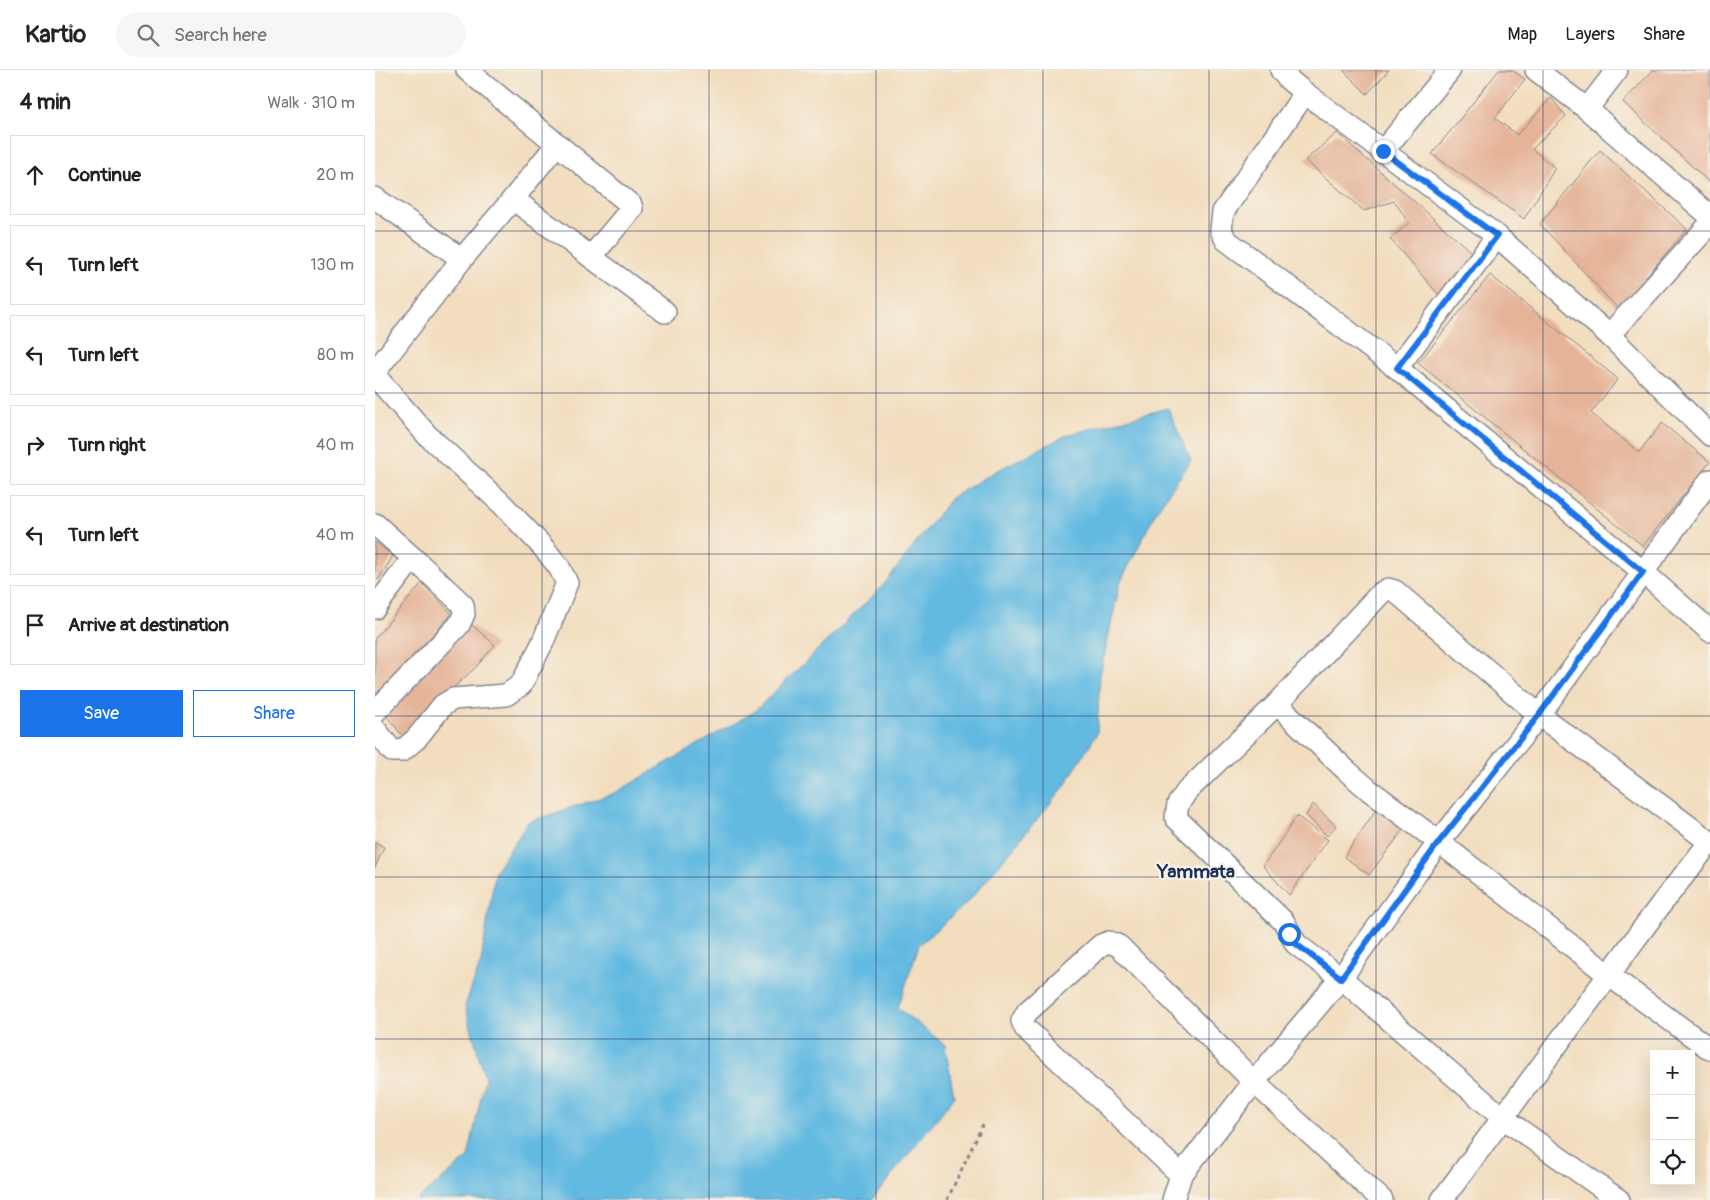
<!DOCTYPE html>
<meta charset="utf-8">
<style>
:root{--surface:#fff;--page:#f6f6f6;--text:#222;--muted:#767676;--line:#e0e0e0;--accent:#1a73e8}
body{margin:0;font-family:Pangolin,sans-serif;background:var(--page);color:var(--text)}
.controls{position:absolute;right:15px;bottom:15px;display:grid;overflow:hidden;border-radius:0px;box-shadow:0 5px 20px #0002}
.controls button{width:45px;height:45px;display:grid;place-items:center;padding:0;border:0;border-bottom:1px solid var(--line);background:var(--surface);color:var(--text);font:25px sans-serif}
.stop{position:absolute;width:15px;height:15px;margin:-11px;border:4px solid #1a73e8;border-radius:50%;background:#fff}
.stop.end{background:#1a73e8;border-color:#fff;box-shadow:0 1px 5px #0008}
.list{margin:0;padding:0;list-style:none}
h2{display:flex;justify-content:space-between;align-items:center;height:65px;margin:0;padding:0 20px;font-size:21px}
h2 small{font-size:16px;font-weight:400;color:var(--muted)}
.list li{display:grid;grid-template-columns:32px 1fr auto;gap:15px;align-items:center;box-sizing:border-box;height:80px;margin:0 10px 10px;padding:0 10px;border:1px solid var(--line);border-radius:0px}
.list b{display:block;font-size:19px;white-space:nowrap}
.list em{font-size:16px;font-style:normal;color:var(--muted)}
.actions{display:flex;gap:10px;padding:15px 20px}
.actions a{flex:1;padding:11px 0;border:1px solid var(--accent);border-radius:0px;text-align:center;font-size:18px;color:var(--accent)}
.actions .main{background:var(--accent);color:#fff}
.icon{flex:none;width:28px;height:28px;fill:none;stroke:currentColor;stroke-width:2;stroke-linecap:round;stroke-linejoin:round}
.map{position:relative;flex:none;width:1335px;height:1130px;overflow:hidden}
header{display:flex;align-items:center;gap:30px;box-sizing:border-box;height:70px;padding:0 25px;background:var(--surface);border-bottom:1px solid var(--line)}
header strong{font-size:24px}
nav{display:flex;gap:28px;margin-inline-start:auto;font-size:18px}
.search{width:350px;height:45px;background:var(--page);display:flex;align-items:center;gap:12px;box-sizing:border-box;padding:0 18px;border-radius:28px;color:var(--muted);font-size:19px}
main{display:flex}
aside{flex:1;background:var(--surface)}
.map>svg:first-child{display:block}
.water{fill:#64bae1;stroke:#4074a0}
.building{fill:#e5b498}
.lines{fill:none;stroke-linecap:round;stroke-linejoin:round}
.minor-casing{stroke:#86868e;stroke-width:24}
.path{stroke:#86868e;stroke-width:3;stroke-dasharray:4 4;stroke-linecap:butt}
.minor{stroke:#fff;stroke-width:21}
.route{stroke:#1a73e8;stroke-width:6}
.grid{fill:none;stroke:#1b2f5e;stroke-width:1;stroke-opacity:0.55}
.labels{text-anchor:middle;stroke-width:4.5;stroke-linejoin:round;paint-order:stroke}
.district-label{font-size:19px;font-weight:bold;fill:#1b2f5e;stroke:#f7f3e8}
</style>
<header>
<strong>Kartio</strong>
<div class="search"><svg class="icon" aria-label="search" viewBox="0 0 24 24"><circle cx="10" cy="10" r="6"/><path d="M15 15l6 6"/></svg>Search here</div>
<nav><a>Map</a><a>Layers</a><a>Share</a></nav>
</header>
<main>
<aside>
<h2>4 min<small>Walk · 310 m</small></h2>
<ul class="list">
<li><svg class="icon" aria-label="ahead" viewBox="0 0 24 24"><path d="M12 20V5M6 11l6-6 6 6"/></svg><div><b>Continue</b></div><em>20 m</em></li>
<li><svg class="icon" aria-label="left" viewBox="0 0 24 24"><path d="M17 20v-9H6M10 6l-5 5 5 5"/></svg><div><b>Turn left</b></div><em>130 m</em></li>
<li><svg class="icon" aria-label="left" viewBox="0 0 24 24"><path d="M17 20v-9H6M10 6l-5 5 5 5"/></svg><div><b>Turn left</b></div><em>80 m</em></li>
<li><svg class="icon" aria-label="right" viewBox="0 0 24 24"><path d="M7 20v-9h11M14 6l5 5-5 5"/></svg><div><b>Turn right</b></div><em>40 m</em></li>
<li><svg class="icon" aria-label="left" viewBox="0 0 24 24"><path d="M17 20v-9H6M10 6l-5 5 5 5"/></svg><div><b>Turn left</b></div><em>40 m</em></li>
<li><svg class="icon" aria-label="arrive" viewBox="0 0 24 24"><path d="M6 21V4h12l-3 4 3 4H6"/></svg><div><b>Arrive at destination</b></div></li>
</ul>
<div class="actions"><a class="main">Save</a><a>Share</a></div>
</aside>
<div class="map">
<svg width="1335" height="1130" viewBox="0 0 1335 1130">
<rect width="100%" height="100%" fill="#f7f3e8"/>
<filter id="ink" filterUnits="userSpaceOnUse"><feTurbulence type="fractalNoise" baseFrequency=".02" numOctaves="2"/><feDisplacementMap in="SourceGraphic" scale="10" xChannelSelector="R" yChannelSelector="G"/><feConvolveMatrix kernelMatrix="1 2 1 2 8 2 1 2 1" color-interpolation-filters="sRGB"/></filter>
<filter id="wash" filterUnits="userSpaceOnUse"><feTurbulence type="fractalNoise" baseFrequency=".0096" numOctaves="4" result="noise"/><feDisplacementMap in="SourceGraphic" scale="20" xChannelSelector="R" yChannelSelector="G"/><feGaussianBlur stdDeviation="1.12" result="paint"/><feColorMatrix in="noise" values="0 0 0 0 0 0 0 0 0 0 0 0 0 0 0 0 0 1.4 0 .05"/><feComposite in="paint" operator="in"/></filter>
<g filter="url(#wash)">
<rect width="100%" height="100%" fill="#f2ddbe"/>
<path class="water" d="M793,338L816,391L782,440L745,513L725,605L722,663L689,717L594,831L544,875L523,938L570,975L579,1027L497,1130H42L93,1088L110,1008L90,936L106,892L120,802L153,752L240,723L379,642L507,517L576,428L621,401L692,365Z"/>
<g id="blocks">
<g class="building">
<path d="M968,0H1014L992,24Z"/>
<path d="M1124,0H1137L1150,9L1120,48L1142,65L1176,28L1191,46L1157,79L1180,98L1149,149L1057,84Z"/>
<path d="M1278,0H1335V113L1248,32Z"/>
<path d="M962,63L1112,196L1071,233L1015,169L1034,153L1019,131L989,141L930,90Z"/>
<path d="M1225,80L1312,159L1243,239L1165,154Z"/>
<path d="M1115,205L1243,309L1216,343L1264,382L1287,353L1335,392L1268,476L1043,293Z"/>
<path d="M0,472L18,486L4,509L0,510Z"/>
<path d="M47,513L77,544L0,626V568Z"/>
<path d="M97,555L120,575L100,598L64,631L30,669L10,644Z"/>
<path d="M938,734L961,756L952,766L931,745Z"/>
<path d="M1002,738L1032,755L994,805L969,787Z"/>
<path d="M922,746L953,770L914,825L888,796Z"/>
<path d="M0,772L9,777L0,798Z"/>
</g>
</g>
</g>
<g filter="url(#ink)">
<use href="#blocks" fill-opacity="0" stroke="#86868e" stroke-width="1"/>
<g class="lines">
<defs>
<g id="minor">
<path d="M92,0L256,135L257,138L216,187"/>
<path d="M906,0L913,9L930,23L1122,166L1234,265L1335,365"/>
<path d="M1161,0L1212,39L1335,146"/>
<path d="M930,23L848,142L846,160L851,170L1022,298L1268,502L1335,561"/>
<path d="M1212,39L1242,0"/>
<path d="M1008,81L1075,0"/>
<path d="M0,128L87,189"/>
<path d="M138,129L290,242"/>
<path d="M1234,265L1335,154"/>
<path d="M1022,298L1122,166"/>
<path d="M0,302L87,189L138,129L182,74"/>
<path d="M0,306L52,365L127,434L167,476L184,497L192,513L167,574L146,615L131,625L78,629L68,635L41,669L27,681H17L0,659"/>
<path d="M0,454L38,488"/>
<path d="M0,538L38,488L88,535L89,544L84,555L0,642"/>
<path d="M902,634L972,701L994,720L1064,772L1235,906L1335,979"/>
<path d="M806,1105L650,958L647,951L652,942L726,875L734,872L744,876L879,1012L1007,1130"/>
<path d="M798,1130L806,1105L879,1012L966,908L1064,772L1164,645L1335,410"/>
<path d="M1067,1130L1287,833L1335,772"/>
<path d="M1244,1130L1128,1048L966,908L921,874L909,852L801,748L803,734L812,721L902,634L1006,523L1013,519L1020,521L1164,645L1335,772"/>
</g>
</defs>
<use href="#minor" class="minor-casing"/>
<path class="path" d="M572,1130L608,1054"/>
<use href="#minor" class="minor"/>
</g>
</g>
<g class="lines" filter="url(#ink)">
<path class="route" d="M914,864L921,874L966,908L1064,772L1164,645L1268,502L1022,298L1122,166L1008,81"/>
</g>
<path class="grid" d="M167,0V1130M334,0V1130M501,0V1130M668,0V1130M834,0V1130M1001,0V1130M1168,0V1130M0,161H1335M0,323H1335M0,484H1335M0,646H1335M0,807H1335M0,969H1335"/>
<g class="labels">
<g class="district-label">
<text x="821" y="808">Yammata</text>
</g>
</g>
</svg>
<div class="controls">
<button>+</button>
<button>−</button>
<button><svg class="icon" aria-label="locate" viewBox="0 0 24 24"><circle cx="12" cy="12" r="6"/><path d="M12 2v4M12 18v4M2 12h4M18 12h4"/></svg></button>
</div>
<div class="stop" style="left:914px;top:864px"></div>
<div class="stop end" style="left:1008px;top:81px"></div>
</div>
</main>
